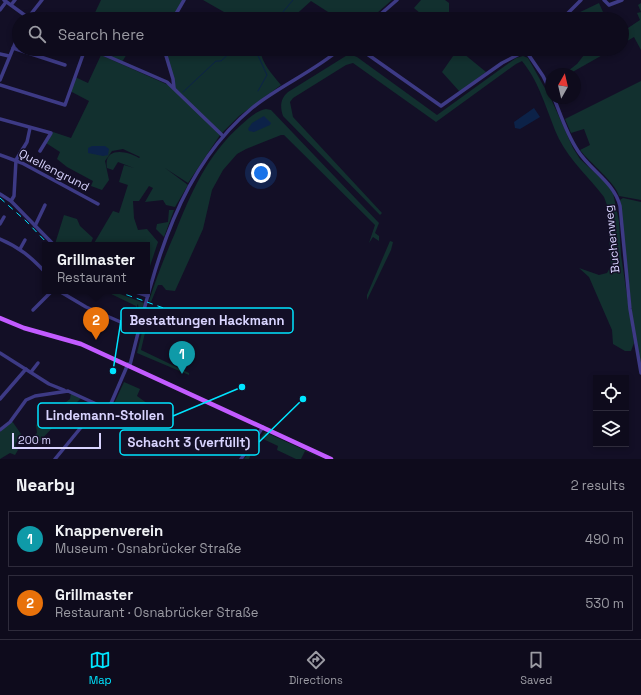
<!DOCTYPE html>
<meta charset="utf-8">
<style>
:root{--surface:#0e0b1c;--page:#171425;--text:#f1f3f6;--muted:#9b9ba3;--line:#2e2b3b;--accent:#00e5ff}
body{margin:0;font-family:"Space Grotesk",sans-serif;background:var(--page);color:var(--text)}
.controls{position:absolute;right:12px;bottom:12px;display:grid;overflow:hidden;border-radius:0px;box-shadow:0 2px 6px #0003}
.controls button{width:36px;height:36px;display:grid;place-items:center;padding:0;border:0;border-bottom:1px solid var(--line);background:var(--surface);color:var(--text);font:20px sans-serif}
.compass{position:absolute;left:545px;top:68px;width:36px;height:36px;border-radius:50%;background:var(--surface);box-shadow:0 2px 6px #0003;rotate:8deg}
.scale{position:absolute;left:12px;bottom:10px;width:89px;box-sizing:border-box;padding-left:4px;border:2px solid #d9d4ff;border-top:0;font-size:11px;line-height:14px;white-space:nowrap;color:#d9d4ff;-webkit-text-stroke:3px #130f26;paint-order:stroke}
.you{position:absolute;left:261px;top:173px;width:14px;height:14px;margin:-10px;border:3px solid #fff;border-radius:50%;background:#1a73e8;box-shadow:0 0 0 6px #1a73e833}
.badge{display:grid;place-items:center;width:26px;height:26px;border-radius:50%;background:var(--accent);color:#fff;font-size:13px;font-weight:700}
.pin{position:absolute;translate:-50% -33px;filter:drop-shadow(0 1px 2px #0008)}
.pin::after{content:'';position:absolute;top:21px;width:14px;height:12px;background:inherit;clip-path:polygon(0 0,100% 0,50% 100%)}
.popup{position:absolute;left:42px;top:242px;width:108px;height:52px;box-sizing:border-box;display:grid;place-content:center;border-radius:0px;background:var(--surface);filter:drop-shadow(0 1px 3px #0005);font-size:13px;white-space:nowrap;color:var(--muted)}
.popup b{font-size:15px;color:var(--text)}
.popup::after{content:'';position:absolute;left:50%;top:100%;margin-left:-8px;border:8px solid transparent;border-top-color:var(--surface)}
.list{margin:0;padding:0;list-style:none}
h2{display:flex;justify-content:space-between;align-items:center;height:52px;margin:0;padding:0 16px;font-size:17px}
h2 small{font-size:13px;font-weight:400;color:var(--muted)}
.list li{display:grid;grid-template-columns:26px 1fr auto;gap:12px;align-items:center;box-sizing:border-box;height:56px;margin:0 8px 8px;padding:0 8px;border:1px solid var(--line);border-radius:0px}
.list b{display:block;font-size:15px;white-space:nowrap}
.list p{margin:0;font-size:13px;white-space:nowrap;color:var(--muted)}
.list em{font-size:13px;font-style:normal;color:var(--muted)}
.icon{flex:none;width:22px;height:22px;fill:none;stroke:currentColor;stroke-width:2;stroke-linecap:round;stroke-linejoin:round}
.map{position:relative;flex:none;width:641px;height:459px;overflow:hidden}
.search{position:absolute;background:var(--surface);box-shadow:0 2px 6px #0003;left:12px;right:12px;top:12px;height:44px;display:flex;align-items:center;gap:10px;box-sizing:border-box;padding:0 14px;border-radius:22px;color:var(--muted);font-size:15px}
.sheet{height:180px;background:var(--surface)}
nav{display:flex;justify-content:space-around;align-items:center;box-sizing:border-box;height:56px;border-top:1px solid var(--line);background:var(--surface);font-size:11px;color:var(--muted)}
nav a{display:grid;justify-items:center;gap:2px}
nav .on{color:var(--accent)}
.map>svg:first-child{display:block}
.green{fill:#12302f}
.water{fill:#0c2248}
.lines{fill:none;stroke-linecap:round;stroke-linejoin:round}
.stream{stroke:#0c2248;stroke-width:1}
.minor{stroke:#3d3a85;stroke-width:3.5}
.major{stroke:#c25bff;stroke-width:4.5}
.rail{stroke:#00e5ff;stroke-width:1;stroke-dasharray:6 5;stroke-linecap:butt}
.labels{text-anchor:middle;stroke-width:3;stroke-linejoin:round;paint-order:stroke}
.street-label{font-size:12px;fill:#d9d4ff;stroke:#130f26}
.leader{fill:none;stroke:#00e5ff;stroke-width:1.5}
.callout-dot{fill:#00e5ff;stroke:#130f26;stroke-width:1.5}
.callout{fill:#130f26;stroke:#00e5ff;stroke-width:1.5}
.callout-label{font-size:13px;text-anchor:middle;font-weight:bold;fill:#d9d4ff}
</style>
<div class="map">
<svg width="641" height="459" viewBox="0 0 641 459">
<rect width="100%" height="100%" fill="#130f26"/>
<g class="green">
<path d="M101,0H183L172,19H92Z"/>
<path d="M203,0H392L370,19H339L311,1L291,19H230L231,16Z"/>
<path d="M421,0H445L449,3V19H427L414,8Z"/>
<path d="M599,3L606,19H579L576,14Z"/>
<path d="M641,3V50L634,37L622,44V26L625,30L640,20L637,13L641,12L638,5Z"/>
<path d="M103,49H130L122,62L102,53Z"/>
<path d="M165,49H260C262,64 272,74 281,85L239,116L220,135L188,183L165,168L188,185L175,207L166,205L163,200L145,202L153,188L149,186L139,201H133L134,218L138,230L147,229L158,242L147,275V245H93L113,211L119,213L133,169L128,185L119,182L124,165L134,168L118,162L113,170L107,168C103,146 128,151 139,158L140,157L123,149L112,151L105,161L109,180L102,190L91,186L93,181L67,167L57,159L60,152L46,143L53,132L71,138L89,101L70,91L75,77L88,83L101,55L175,88Z"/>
<path d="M458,49L486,72L460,92L442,72Z"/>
<path d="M580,49H613L569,74H564L577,64L584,55Z"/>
<path d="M349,54L357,57L437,115L516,58L523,56L528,58L552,101L573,148L580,159L607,184L613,193L619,221L621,255L634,343L631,351H625L613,344L612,330L589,277L579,268L599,275L607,273L611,266L607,205L604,197C589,177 571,162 559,139C547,113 541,84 522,61L516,64L436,122L353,63L346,65L293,98L290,102L293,117L382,213L380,215L283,116C280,107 280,99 288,92Z"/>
<path d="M641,81V200L619,196C616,183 589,162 580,150L590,145L584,129L571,133L565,119Z"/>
<path d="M266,109L271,110L379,223L375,233L379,236V241L373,237L369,243L375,225L284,135H281L246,149L237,154L223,170L212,190L203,229L175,291L166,290L162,285H158L151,302L149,301C156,278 165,256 175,233C191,193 207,155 241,125C248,119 256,111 266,109Z"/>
<path d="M623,198L641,202V367L632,314L620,200Z"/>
<path d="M169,210H174L164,237L156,229L157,224L168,222Z"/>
<path d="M64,215L77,219L80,226L93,238L90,245L55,244Z"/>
<path d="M390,241L393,242L391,250L367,300V295Z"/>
<path d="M105,291H112L144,303L140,319L138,304L137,305V322L136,306Z"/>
<path d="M148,307L150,311L141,350L189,373V375L137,353Z"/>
<path d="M124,382L140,389L137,396L155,409L139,419L113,406Z"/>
<path d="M71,393L81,398L35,446L29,440L37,433L36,425L70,399Z"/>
<path d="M12,421L21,434L15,445L18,450L15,455L10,453L0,459V432Z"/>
<path d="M265,432L267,433L324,459L305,451L301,459H296L277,450L278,446L261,438L254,456L251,454L249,459H244Z"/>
</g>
<g class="water">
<path d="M534,108L540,117L520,129L515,128L514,122Z"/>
<path d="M264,116L271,123L270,125L254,132L249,131L248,129L252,123Z"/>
<path d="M92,146H105L109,149L108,155L103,156L88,153V148Z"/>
</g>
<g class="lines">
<g class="stream">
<path d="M277,19L293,0"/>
<path d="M255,49L267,75L258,91"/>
<path d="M183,92L216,61H221L234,49"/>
</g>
<g class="minor">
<path d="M4,0L30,19"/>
<path d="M604,0L609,5L622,0"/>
<path d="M11,5L15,0"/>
<path d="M0,10L6,2"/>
<path d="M27,19L42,0"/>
<path d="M173,19L184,0"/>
<path d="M375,19L397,0"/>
<path d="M562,19L581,0"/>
<path d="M13,48L65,65"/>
<path d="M91,49L167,82L223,136"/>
<path d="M164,49L173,79L174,88"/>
<path d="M360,49L441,106L502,63L529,49"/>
<path d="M526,51L543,76L551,92"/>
<path d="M0,54L9,56"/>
<path d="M0,80L19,34"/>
<path d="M0,85L65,105L85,49"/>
<path d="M554,98C561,116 567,135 578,151C591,171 614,182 620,206L630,309L641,373"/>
<path d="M0,119L51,133L40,151"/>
<path d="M0,155L22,163L98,204"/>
<path d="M0,194L11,201L54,245"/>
<path d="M11,201L14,196L16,160L27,142L30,128"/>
<path d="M0,224L4,217"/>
<path d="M35,226L45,205"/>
<path d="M0,239C19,247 31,257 45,272"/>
<path d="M20,249L25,240"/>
<path d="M59,291L86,307L139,330"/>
<path d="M133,291L148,296"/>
<path d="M33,310L52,291"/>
<path d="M0,353L49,384L64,390"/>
<path d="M130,365C153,273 175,172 252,108C279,86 313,72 340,49"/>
<path d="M31,372L38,363"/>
<path d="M0,399L26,369"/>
<path d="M0,430L10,422L26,400L35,396L68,391L105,408H109"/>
<path d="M55,459L83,425L109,408L128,364"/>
<path d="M241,459L263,427"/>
</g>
<path class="major" d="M0,318L24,328L81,344L331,459"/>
<g class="rail">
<path d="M0,198L26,221L49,245"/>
<path d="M116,291L172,311L217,318"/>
</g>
</g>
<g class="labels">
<g class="street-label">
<text transform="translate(54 170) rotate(27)" y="4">Quellengrund</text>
<text transform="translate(612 239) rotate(-96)" y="4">Buchenweg</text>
</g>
</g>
<path class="leader" d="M113 371L121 320M242 387L173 416M303 399L259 442"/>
<g class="callout-dot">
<circle cx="113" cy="371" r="4"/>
<circle cx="242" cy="387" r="4"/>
<circle cx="303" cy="399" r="4"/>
</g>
<g class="callout">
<rect x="121" y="308" width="172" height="25" rx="4"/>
<rect x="38" y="403" width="135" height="25" rx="4"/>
<rect x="120" y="430" width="139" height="25" rx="4"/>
</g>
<g class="callout-label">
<text x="207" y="325">Bestattungen Hackmann</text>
<text x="105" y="420">Lindemann-Stollen</text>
<text x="189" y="447">Schacht 3 (verfüllt)</text>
</g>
</svg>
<div class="controls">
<button><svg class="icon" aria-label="locate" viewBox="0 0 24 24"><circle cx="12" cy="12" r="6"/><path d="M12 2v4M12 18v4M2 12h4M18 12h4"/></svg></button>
<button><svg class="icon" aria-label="layers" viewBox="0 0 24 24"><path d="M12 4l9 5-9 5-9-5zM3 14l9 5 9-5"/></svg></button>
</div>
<svg class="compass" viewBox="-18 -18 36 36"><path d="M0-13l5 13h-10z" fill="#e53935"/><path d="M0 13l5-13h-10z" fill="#9b9ba3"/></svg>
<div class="scale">200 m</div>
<div class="you"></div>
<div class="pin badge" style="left:182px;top:374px;background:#0f9aa8">1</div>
<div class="pin badge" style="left:96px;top:340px;background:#e8710a">2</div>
<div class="popup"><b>Grillmaster</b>Restaurant</div>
<div class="search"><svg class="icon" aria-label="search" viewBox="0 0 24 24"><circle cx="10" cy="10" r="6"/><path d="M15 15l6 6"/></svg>Search here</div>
</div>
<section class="sheet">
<h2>Nearby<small>2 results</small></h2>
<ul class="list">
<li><span class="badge" style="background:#0f9aa8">1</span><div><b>Knappenverein</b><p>Museum · Osnabrücker Straße</p></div><em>490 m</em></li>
<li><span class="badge" style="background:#e8710a">2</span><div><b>Grillmaster</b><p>Restaurant · Osnabrücker Straße</p></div><em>530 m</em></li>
</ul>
</section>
<nav>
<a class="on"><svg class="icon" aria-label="map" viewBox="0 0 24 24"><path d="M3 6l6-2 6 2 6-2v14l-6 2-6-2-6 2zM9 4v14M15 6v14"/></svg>Map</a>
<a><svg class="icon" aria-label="directions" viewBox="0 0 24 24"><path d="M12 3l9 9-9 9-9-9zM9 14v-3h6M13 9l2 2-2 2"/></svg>Directions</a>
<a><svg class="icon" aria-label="saved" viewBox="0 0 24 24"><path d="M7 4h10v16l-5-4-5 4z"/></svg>Saved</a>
</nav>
